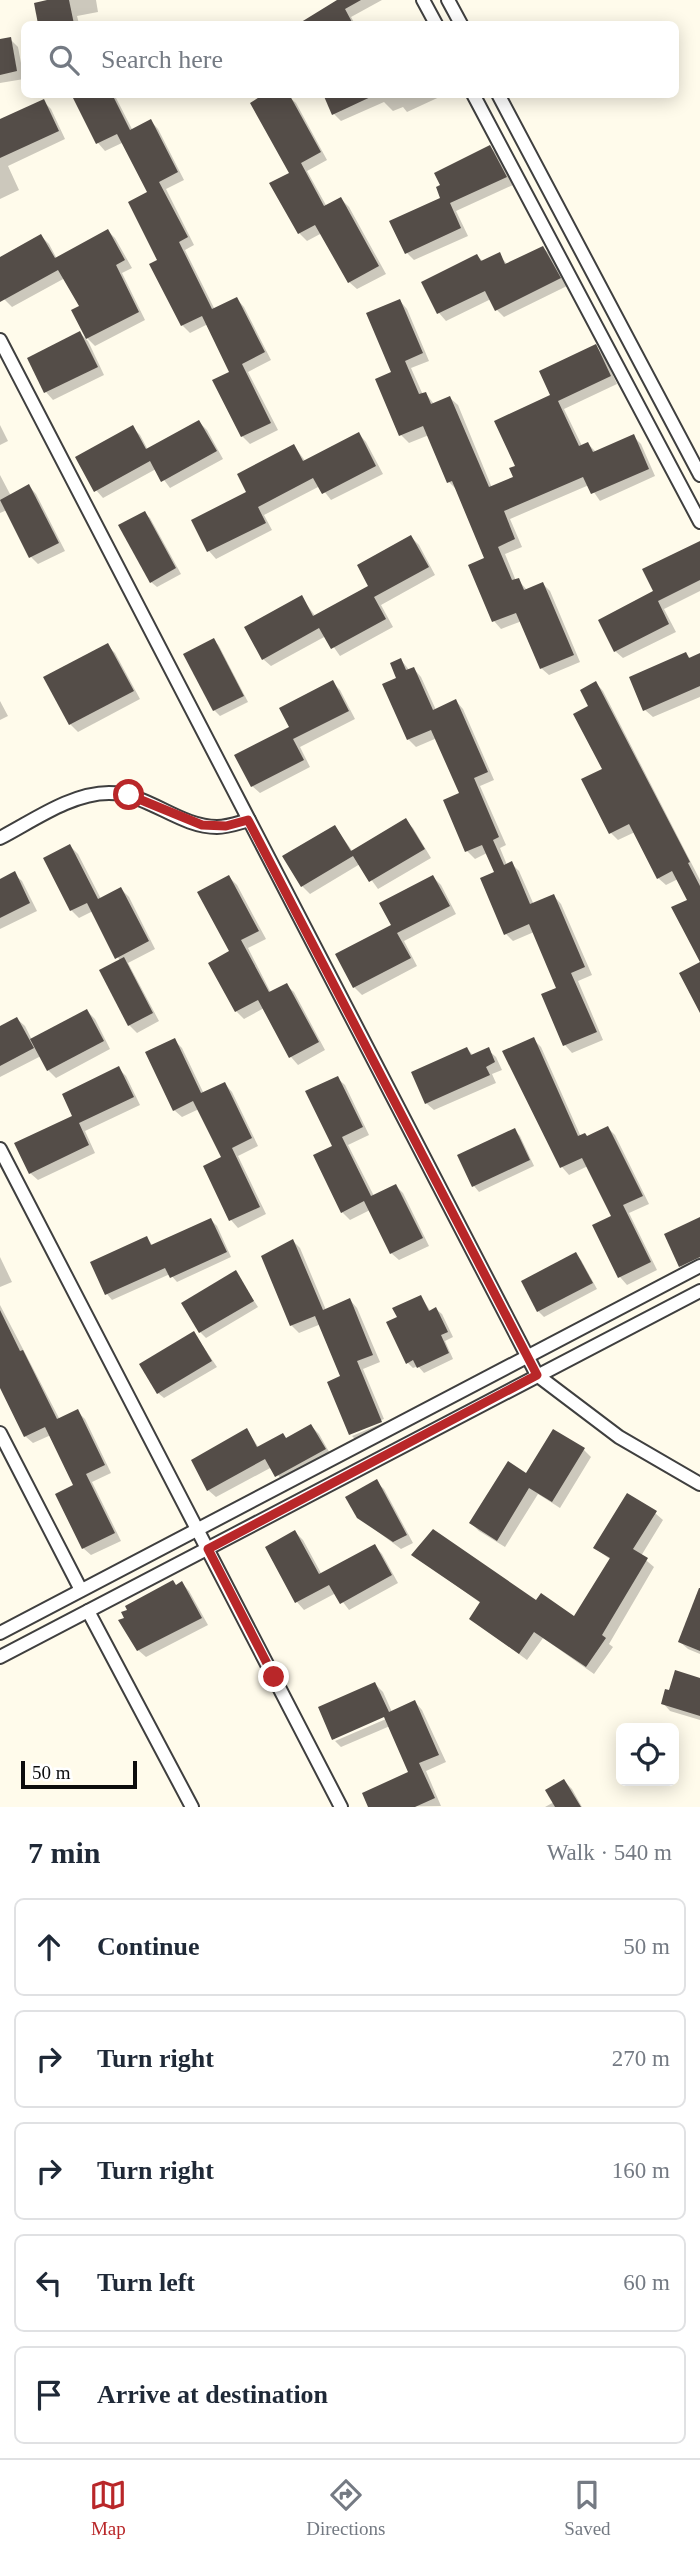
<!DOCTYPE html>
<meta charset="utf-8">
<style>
:root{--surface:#fff;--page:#f2f2f3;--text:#1f2937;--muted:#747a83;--line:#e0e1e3;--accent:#b92729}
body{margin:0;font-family:"Times New Roman",serif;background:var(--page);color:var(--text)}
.controls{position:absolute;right:21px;bottom:21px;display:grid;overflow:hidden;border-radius:10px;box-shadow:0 4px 18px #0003}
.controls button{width:63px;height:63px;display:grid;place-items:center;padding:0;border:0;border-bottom:2px solid var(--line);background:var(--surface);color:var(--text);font:35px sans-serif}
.scale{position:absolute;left:21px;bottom:18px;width:116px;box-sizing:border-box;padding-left:7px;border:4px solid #0c0c0c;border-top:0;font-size:19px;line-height:24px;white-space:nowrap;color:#0c0c0c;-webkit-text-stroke:5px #fff;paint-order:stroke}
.stop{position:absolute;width:21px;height:21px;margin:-16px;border:5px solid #b92729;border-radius:50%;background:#fff}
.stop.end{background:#b92729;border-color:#fff;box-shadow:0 2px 7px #0008}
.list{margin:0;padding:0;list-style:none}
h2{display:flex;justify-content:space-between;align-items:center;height:91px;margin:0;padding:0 28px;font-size:30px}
h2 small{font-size:23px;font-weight:400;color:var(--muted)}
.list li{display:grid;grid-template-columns:46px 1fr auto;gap:21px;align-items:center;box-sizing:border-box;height:98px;margin:0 14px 14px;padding:0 14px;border:2px solid var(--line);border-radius:10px}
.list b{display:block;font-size:26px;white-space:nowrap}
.list em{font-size:23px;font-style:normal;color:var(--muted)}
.icon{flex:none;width:38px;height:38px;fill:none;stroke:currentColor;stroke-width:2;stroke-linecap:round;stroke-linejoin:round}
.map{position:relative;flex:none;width:700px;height:1807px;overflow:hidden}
.search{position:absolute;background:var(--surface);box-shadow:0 4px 18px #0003;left:21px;right:21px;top:21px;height:77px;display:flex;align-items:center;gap:18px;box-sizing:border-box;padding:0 24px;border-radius:10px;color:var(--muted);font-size:26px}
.sheet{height:651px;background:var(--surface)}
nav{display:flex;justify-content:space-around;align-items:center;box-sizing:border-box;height:98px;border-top:2px solid var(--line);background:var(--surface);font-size:19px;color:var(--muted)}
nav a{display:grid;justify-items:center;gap:4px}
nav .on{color:var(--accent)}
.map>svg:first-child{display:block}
.shadow{fill:#0003}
.building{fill:#544d48}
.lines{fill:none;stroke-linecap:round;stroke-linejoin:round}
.street-casing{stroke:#3f3f3f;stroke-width:16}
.street{stroke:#fff;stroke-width:12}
.route{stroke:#b92729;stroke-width:9}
</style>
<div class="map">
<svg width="700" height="1807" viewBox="0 0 700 1807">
<rect width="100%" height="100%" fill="#fffbeb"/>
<g class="shadow">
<path d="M56,0H96L98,12L77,16L79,24H40L36,4Z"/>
<path d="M382,0L351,17L355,24H300L338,0Z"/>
<path d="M10,39L18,47L24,79L0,83V41Z"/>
<path d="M73,94H114L133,131L151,121L158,129L184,180L166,189L194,245L185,250L215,310L237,299L244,307L271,360L248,372L278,430L250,444L242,436L215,381L232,372L208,324L190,333L182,325L160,261L150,193L124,142L105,151L98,143Z"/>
<path d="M325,94H446L407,112L403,107L393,111L384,102L341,121L334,114Z"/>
<path d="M288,96L296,103L327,160L307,171L327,207L341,199L349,207L386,274L357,289L349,282L322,233L307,241L299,233L291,173Z"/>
<path d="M43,101L51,109L65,139L8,166L19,190L0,199V121Z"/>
<path d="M490,147L497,154L513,185L456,211L468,236L414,260L406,252L443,199Z"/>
<path d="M108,231L115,238L132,268L122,273L145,320L95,346L87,338L81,307L65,278L12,307L4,299L0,292V259L41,236L49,244L57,259Z"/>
<path d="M543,248L551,255L567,286L504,317L497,310L491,299L446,321L439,313L423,282L477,256L484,262L499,255L508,265Z"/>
<path d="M400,301L407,309L429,361L411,368L423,395L426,394L434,404L450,398L458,405L492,488L516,478L517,467L553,396L595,346L603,354L617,384L564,409L582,446L588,444L596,452L633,436L641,444L655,476L600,501L589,485L510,519L522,547L505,554L516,581L518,580L527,590L543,584L550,591L580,662L549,675L541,668L522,621L501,629L494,621L471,566L486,559L456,489L449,482L429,435L409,443L401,435L378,380L393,373Z"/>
<path d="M80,333L88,341L104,375L53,400L46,392L29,359Z"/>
<path d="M199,422L207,430L223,459L170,488L156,469L103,498L96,490L132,427L140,435L148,450Z"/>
<path d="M0,425L8,441L0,445Z"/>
<path d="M359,434L366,442L383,474L331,500L320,486L264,515L272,530L216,559L209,551L193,521L248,493L294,446L306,462Z"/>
<path d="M0,475L11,496L29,486L36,494L65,551L38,564L31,557L7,510L0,513Z"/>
<path d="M144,513L150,518L181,574L157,587L151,582Z"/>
<path d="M411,537L419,545L435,575L381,605L393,627L340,656L326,636L271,666L263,659L301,597L316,617L371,587Z"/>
<path d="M700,545V591L664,609L676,632L623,658L615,651L655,592Z"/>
<path d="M214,640L219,646L248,702L220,716L214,710Z"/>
<path d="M107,645L115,653L140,699L78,732L70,724L45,678Z"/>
<path d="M686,654L691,659L700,655V697L653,717L645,710Z"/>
<path d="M401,660L410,671L414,669L421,677L436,710L456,701L463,709L494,780L480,786L506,845L500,848L507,865L512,864L519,871L534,905L554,896L561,904L592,975L578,981L603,1040L572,1053L565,1045L543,995L559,989L534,932L513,941L506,934L496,873L487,853L475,859L467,851L461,794L437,738L416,747L408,739L398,678Z"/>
<path d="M332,682L340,690L355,719L300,747L310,767L260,793L252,786L291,728Z"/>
<path d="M596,683L603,691L700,880V959L689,900L678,879L666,885L658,878L635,832L618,840L611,833L604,769L591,707Z"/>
<path d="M0,701L8,716L0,720Z"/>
<path d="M406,821L413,828L431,858L378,889L360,864L310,894L302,886L285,857L335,827L353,852Z"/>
<path d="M70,846L78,854L101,899L121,889L129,897L155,949L128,963L159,1021L137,1033L129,1025L120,961L93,911L79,918L71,910Z"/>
<path d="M14,874L22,881L37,911L0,929V881Z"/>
<path d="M229,877L237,885L266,939L248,948L271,993L286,985L294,992L325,1050L298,1065L291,1057L264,1008L244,1019L236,1011Z"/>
<path d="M433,877L441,885L456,914L404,941L417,966L362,995L354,987L393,925Z"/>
<path d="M87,1011L95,1019L110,1049L56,1078L48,1070L41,1056L0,1077V1028L17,1019L25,1026L32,1040Z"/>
<path d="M533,1039L541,1047L581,1137L587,1138L608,1128L615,1135L649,1204L629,1213L657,1270L627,1285L620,1277L613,1216L588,1166L569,1175L562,1167L505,1052Z"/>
<path d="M174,1040L182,1048L204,1094L225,1084L232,1092L258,1146L238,1156L266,1214L238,1228L231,1220L223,1158L199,1109L182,1117L174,1110Z"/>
<path d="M467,1049L474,1056L488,1050L496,1057L502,1070L492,1074L496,1083L434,1110L426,1103Z"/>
<path d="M119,1069L126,1076L140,1105L85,1131L95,1153L38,1180L30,1173L74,1116Z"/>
<path d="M337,1078L345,1085L369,1135L348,1145L374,1196L396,1186L403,1193L429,1246L399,1260L391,1253L370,1210L350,1220L342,1212Z"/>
<path d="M514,1130L520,1136L534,1166L479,1192L474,1186L459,1156Z"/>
<path d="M700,1219V1268L688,1273L680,1266Z"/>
<path d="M211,1220L217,1226L231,1257L177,1282L170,1274L112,1300L107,1294L92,1263L147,1238L153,1246Z"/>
<path d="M293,1241L300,1248L326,1310L350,1300L357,1308L380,1362L363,1369L384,1419L351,1432V1436L343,1377L321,1324L299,1333L291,1325L263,1257Z"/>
<path d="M576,1254L581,1260L597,1289L544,1317L538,1311Z"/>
<path d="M0,1257L12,1282L0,1287Z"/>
<path d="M236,1273L258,1307L206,1338L200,1332Z"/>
<path d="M421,1297L431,1312L436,1309L442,1314L453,1337L445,1341L453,1359L424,1373L418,1366L413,1368L408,1363L399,1318Z"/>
<path d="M0,1305L60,1420L78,1412L85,1419L111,1473L92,1482L121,1541L91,1555L83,1548L75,1486L51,1435L33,1443L25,1436L0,1386Z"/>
<path d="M194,1333L217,1367L164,1398L158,1393Z"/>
<path d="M385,1422L388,1430L358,1442L352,1436Z"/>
<path d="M311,1426L319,1434L332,1457L284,1483L272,1467L216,1497L208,1490L247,1430L259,1448L287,1439Z"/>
<path d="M584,1450L591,1457L560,1508L538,1494L505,1547L479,1531L471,1523L526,1475Z"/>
<path d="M376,1482L384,1489L413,1543L401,1549L358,1517Z"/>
<path d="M655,1513L663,1520L641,1556L654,1567L609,1644L613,1647L594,1674L543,1638L527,1660L471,1619L482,1604L414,1555L575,1618L611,1560L595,1548Z"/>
<path d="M295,1532L303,1540L322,1575L375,1546L382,1554L398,1583L349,1610L336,1593L304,1610L297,1602L267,1548Z"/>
<path d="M182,1583L189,1591L208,1625L146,1657L138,1650L177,1587Z"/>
<path d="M700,1591V1654L688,1649L680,1642Z"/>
<path d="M700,1680V1720L670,1711L663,1703Z"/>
<path d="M375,1684L383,1692L392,1712L415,1702L422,1710L446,1762L426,1771L441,1806L370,1807L411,1773L390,1726L341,1747L335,1741L393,1716L391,1712L335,1737V1740L320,1708Z"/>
<path d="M564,1781L572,1789L582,1807H545L554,1802Z"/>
</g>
<g class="building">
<path d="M47,0H69L74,24H38L34,3Z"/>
<path d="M337,0H361L345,9L353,24H298Z"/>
<path d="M11,37L17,71L0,75V39Z"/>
<path d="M71,94H112L130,130L151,119L178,172L159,182L188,237L179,242L212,309L237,297L265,352L242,364L271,423L241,437L212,380L229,372L202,316L181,326L149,264L157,260L128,202L147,192L117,134L96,144Z"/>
<path d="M264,94H289L321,152L301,163L324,206L341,197L379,266L348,283L315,225L298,234L269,183L289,173L250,103Z"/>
<path d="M323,94H377L332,115Z"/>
<path d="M44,99L59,131L0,158V119Z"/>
<path d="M490,145L507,177L450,203L461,228L405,254L389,221L440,198L436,187L440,185L434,173Z"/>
<path d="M108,229L125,260L116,265L139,312L86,339L71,310L79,306L58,270L0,302V257L41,234L55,258Z"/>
<path d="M543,246L561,278L495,311L485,291L437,314L421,282L477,254L481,261L500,252L505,264Z"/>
<path d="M400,299L423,353L405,361L419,394L426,392L431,404L450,396L489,487L513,477L509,468L515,466L494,421L550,395L539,371L596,344L597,346L611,376L558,401L579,446L588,442L593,452L634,434L649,469L591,494L583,477L504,511L515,539L498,547L512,580L519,578L524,590L543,582L574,655L540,669L516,613L492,622L468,565L484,558L452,481L447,483L423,426L399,436L375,379L391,372L366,313Z"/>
<path d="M80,331L98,367L44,393L27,358Z"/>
<path d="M199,420L217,451L161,482L150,461L94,492L75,457L133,425L146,449Z"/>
<path d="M359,432L376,466L322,494L313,478L258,507L266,523L207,552L191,520L246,492L237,474L294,444L303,461Z"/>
<path d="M29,484L59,543L29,558L0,500Z"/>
<path d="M145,511L176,568L150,583L118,525Z"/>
<path d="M411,535L429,567L374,597L386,619L331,649L319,628L262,660L244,627L302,595L313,616L368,586L357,565Z"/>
<path d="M700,541V580L658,601L669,624L614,652L598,620L653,591L642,569Z"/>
<path d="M214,638L244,696L213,711L183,654Z"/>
<path d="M108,643L134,691L69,725L43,677Z"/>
<path d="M686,652L689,658L700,653V686L643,711L629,677Z"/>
<path d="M401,658L406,670L414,667L433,710L456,699L488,772L474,778L499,837L493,840L504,865L512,861L530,904L554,894L585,967L571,973L597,1032L563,1046L541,994L556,988L529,924L504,935L480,878L494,872L482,845L465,852L443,800L459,793L431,730L407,740L382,684L396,678L390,663Z"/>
<path d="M333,680L349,711L293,739L304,760L251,787L234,755L289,727L279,708Z"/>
<path d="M596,681L690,862L688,863L700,886V1013L679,973L700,962L671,907L687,900L672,871L657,879L629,824L609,834L581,779L602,769L573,714L588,706L580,690Z"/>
<path d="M406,818L425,849L369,882L353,856L301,887L282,856L335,825L351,851Z"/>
<path d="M70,844L98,899L121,887L149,941L115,959L87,903L70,911L43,858Z"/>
<path d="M15,871L30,903L0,918V879Z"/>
<path d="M229,875L259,931L241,940L269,992L287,983L319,1042L289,1058L258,1000L235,1012L208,963L229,951L197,892Z"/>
<path d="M433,875L450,906L397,933L411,958L353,988L335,954L391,925L379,903Z"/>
<path d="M124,957L153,1013L128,1026L99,970Z"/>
<path d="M87,1009L104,1041L47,1071L30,1039Z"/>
<path d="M17,1017L34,1048L0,1066V1026Z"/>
<path d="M534,1037L578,1136L585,1133L587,1136L608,1126L643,1196L623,1205L651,1262L618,1278L592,1225L611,1216L582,1158L560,1168L502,1051Z"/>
<path d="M175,1038L201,1093L225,1082L252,1138L232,1148L260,1207L229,1221L203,1166L221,1157L193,1101L173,1111L145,1052Z"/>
<path d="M467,1047L471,1055L489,1047L495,1062L486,1067L490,1075L425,1104L411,1072Z"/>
<path d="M119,1066L134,1097L79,1123L89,1145L29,1174L14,1143L72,1116L62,1094Z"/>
<path d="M338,1076L363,1127L342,1137L371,1196L396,1184L423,1238L390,1254L364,1201L341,1213L313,1155L332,1146L305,1091Z"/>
<path d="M515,1128L530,1160L472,1187L457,1155Z"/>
<path d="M700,1217V1257L679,1267L664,1234Z"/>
<path d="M211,1218L227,1252L170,1278L165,1268L105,1295L90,1262L147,1236L151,1245Z"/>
<path d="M293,1239L323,1310L350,1298L373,1355L357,1361L382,1422L349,1435L327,1382L340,1376L315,1316L290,1326L261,1256Z"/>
<path d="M576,1252L593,1283L537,1312L521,1281Z"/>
<path d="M236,1270L254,1301L199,1333L181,1303Z"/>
<path d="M421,1295L429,1311L436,1307L448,1332L441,1335L449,1353L417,1368L413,1360L406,1364L386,1322L397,1317L392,1308Z"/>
<path d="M0,1310L20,1351L23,1350L57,1419L78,1409L105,1465L86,1474L115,1533L82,1549L55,1494L73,1485L45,1427L24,1437L0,1388Z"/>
<path d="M194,1331L212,1361L157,1394L139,1364Z"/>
<path d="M311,1424L326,1449L275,1477L265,1459L207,1491L191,1460L247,1428L257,1447L283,1433L286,1438Z"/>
<path d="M553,1429L585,1448L552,1502L529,1488L497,1541L469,1523L508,1461L526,1473Z"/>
<path d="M377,1479L407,1535L393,1542L357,1518L345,1497Z"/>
<path d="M627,1493L657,1511L633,1549L648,1558L602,1635L606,1638L586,1667L534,1632L519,1654L469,1619L480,1602L411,1555L433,1529L536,1600L541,1593L574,1616L610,1558L593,1548Z"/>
<path d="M295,1530L319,1574L375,1544L392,1575L340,1604L329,1585L295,1603L265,1547Z"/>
<path d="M173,1580L176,1585L182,1581L202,1618L137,1651L118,1620L124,1618L121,1612L127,1610L125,1606Z"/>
<path d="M699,1588H700V1651L678,1642Z"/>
<path d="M675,1670L700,1678V1716L661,1704L665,1689L669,1690Z"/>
<path d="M375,1682L389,1712L415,1700L439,1755L419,1763L435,1798L415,1807H368L362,1793L408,1772L384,1717L332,1740L318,1707Z"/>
<path d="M564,1779L581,1807H555L545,1790Z"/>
</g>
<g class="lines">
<defs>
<g id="street">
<path d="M423,0L436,24"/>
<path d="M448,0L461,24"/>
<path d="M473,94L700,522"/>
<path d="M498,94L700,475"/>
<path d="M0,340L537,1375L619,1437L700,1484"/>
<path d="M0,838C33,821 71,793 109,793C148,793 179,827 217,827C228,827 238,823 249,820"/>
<path d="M0,1149L341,1807"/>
<path d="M0,1433L81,1590"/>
<path d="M88,1611L192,1807"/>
<path d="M0,1633L700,1266"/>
<path d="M0,1657L700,1291"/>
</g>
</defs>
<use href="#street" class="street-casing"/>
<use href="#street" class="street"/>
</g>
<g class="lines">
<path class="route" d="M129,795L202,825L226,826L248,820L537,1375L208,1549L274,1677"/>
</g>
</svg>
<div class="controls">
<button><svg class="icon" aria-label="locate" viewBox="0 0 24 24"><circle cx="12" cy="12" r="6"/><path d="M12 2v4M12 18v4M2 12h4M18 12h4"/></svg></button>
</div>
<div class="scale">50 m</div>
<div class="stop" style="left:129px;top:795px"></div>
<div class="stop end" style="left:274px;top:1677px"></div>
<div class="search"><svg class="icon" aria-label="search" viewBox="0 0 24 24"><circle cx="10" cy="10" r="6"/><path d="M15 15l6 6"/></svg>Search here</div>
</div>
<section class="sheet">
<h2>7 min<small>Walk · 540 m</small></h2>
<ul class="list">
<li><svg class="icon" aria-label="ahead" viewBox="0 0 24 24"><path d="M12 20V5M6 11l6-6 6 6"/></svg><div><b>Continue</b></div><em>50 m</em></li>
<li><svg class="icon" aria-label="right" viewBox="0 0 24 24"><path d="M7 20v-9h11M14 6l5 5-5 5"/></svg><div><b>Turn right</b></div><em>270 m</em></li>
<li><svg class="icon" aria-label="right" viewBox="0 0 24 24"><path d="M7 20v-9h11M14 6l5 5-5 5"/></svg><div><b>Turn right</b></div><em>160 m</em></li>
<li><svg class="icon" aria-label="left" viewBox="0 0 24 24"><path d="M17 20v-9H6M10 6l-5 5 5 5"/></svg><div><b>Turn left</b></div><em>60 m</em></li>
<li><svg class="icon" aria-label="arrive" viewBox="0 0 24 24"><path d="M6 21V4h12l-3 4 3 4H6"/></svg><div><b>Arrive at destination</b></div></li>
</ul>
</section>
<nav>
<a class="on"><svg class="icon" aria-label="map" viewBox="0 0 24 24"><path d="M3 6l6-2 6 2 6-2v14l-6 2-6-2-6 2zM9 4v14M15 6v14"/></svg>Map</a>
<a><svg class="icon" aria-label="directions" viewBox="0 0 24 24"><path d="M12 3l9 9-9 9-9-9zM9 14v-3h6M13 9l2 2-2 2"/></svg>Directions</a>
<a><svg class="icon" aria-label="saved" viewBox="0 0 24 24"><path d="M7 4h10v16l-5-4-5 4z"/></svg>Saved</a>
</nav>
